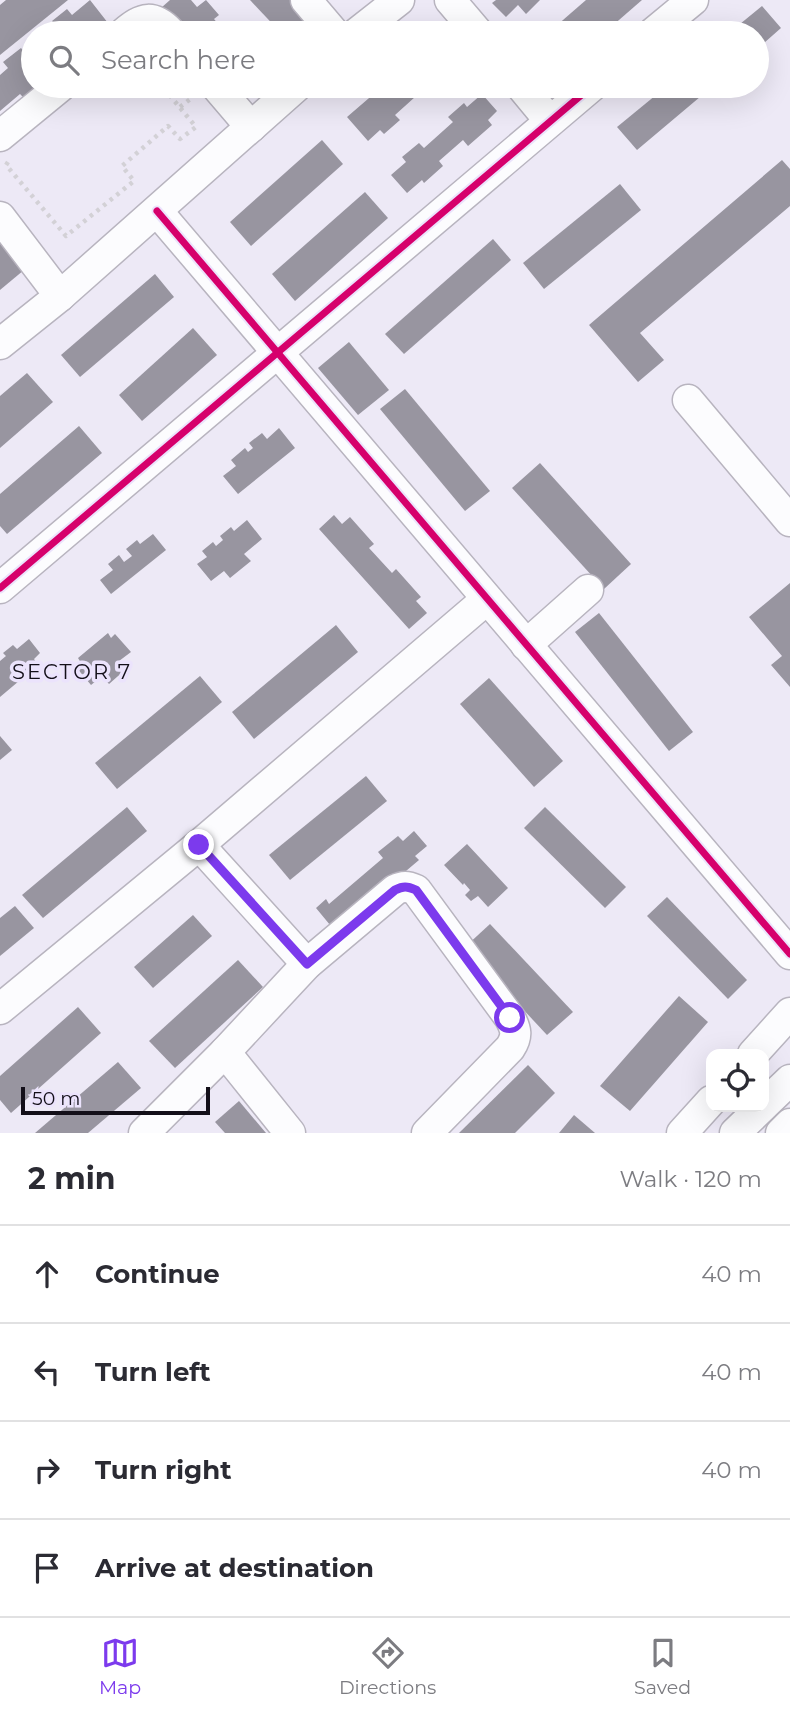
<!DOCTYPE html>
<meta charset="utf-8">
<style>
:root{--surface:#fff;--page:#f2f2f3;--text:#2b2b33;--muted:#7c7c81;--line:#e1e1e2;--accent:#7c3aed}
body{margin:0;font-family:Montserrat,sans-serif;background:var(--page);color:var(--text)}
.controls{position:absolute;right:21px;bottom:21px;display:grid;overflow:hidden;border-radius:14px;box-shadow:0 7px 28px #0002}
.controls button{width:63px;height:63px;display:grid;place-items:center;padding:0;border:0;border-bottom:2px solid var(--line);background:var(--surface);color:var(--text);font:35px sans-serif}
.scale{position:absolute;left:21px;bottom:18px;width:189px;box-sizing:border-box;padding-left:7px;border:4px solid #130f19;border-top:0;font-size:19px;line-height:24px;white-space:nowrap;color:#130f19;-webkit-text-stroke:5px #ebe3fc;paint-order:stroke}
.stop{position:absolute;width:21px;height:21px;margin:-16px;border:5px solid #7c3aed;border-radius:50%;background:#fff}
.stop.end{background:#7c3aed;border-color:#fff;box-shadow:0 2px 7px #0008}
.list{margin:0;padding:0;list-style:none}
h2{display:flex;justify-content:space-between;align-items:center;height:91px;margin:0;padding:0 28px;font-size:30px}
h2 small{font-size:23px;font-weight:400;color:var(--muted)}
.list li{display:grid;grid-template-columns:46px 1fr auto;gap:21px;align-items:center;box-sizing:border-box;height:98px;padding:0 28px;border-top:2px solid var(--line)}
.list b{display:block;font-size:26px;white-space:nowrap}
.list em{font-size:23px;font-style:normal;color:var(--muted)}
.icon{flex:none;width:38px;height:38px;fill:none;stroke:currentColor;stroke-width:2;stroke-linecap:round;stroke-linejoin:round}
.map{position:relative;flex:none;width:790px;height:1133px;overflow:hidden}
.search{position:absolute;background:var(--surface);box-shadow:0 7px 28px #0002;left:21px;right:21px;top:21px;height:77px;display:flex;align-items:center;gap:18px;box-sizing:border-box;padding:0 24px;border-radius:38px;color:var(--muted);font-size:26px}
.sheet{height:483px;background:var(--surface)}
nav{display:flex;justify-content:space-around;align-items:center;box-sizing:border-box;height:98px;border-top:2px solid var(--line);background:var(--surface);font-size:19px;color:var(--muted)}
nav a{display:grid;justify-items:center;gap:4px}
nav .on{color:var(--accent)}
.map>svg:first-child{display:block}
.building{fill:#9895a0}
.lines{fill:none;stroke-linecap:round;stroke-linejoin:round}
.minor-casing{stroke:#b8b4bf;stroke-width:33}
.path{stroke:#d3d1d6;stroke-width:4.5;stroke-dasharray:3.5 5;stroke-linecap:butt}
.minor{stroke:#fcfcfe;stroke-width:30}
.cycleway-casing{stroke:#ebe3fc;stroke-width:11}
.cycleway{stroke:#d6006c;stroke-width:7}
.route{stroke:#7c3aed;stroke-width:9}
.labels{text-anchor:middle;stroke-width:7;stroke-linejoin:round;paint-order:stroke}
.neighbourhood-label{font-size:21px;letter-spacing:2px;fill:#130f19;stroke:#ebe3fc}
</style>
<div class="map">
<svg width="790" height="1133" viewBox="0 0 790 1133">
<rect width="100%" height="100%" fill="#ede9f6"/>
<g class="building">
<path d="M6,0H68L0,55V5Z"/>
<path d="M90,0L108,23L100,29L104,33H54L59,29L52,21L67,9L72,15Z"/>
<path d="M170,0H191L197,7L206,0L219,15L214,19L226,33L230,29L234,33H194L184,22L178,27L161,8Z"/>
<path d="M250,0H295L309,15L289,33H281Z"/>
<path d="M496,0H540L526,14L518,5L506,17L492,3Z"/>
<path d="M586,0H642L604,33H548Z"/>
<path d="M762,6L781,28L757,49V33H729Z"/>
<path d="M21,48L27,55L33,51V86H37L23,97L20,94L0,111V75L8,68L3,62Z"/>
<path d="M383,86H439L430,94L425,88L395,115L400,120L384,134L380,130L368,141L347,117Z"/>
<path d="M667,86H713L637,150L617,127Z"/>
<path d="M482,94L497,111L488,120L492,125L468,146L463,140L439,161L443,166L424,183L422,180L407,193L391,175L406,162L402,157L419,143L424,148L453,122L448,117L464,103L467,107Z"/>
<path d="M322,140L343,164L251,246L230,222Z"/>
<path d="M782,160L790,169V206L640,333L664,360L638,382L589,325Z"/>
<path d="M620,184L641,210L544,289L523,263Z"/>
<path d="M365,192L388,218L295,301L272,274Z"/>
<path d="M493,239L511,260L404,354L385,334Z"/>
<path d="M0,242L24,270L0,290Z"/>
<path d="M155,274L174,297L80,377L61,355Z"/>
<path d="M193,328L217,355L142,421L119,395Z"/>
<path d="M349,342L389,390L358,415L318,368Z"/>
<path d="M27,373L53,402L0,448V396Z"/>
<path d="M405,389L490,491L465,511L380,409Z"/>
<path d="M79,426L102,453L7,534L0,526V494Z"/>
<path d="M279,428L295,448L238,494L223,476L236,466L231,460L245,448L248,452L253,448L249,443L262,433L267,439Z"/>
<path d="M540,463L631,564L604,589L512,488Z"/>
<path d="M334,515L342,524L350,517L374,544L369,548L392,573L396,569L421,597L416,601L427,613L409,629L319,529Z"/>
<path d="M247,520L262,539L244,554L251,561L230,578L224,571L211,581L197,564L207,557L202,551L213,542L216,546L223,540L220,536L231,527L234,531Z"/>
<path d="M153,534L166,550L111,594L100,580L113,570L108,564L119,555L124,562L132,556L126,549L137,540L140,544Z"/>
<path d="M790,583V687L771,665L782,656L749,617Z"/>
<path d="M599,613L693,732L669,751L575,632Z"/>
<path d="M336,625L358,652L254,739L232,712Z"/>
<path d="M108,633L111,638L115,634L131,652L119,661L126,669L109,684L102,676L91,685L76,667L81,663L78,658Z"/>
<path d="M29,639L40,653L34,659L38,665L0,697V661L6,656L3,653L13,645L17,649Z"/>
<path d="M200,676L222,702L117,789L95,763Z"/>
<path d="M489,678L563,761L534,787L460,704Z"/>
<path d="M0,736L12,750L0,760Z"/>
<path d="M366,776L387,801L290,880L269,855Z"/>
<path d="M127,807L147,831L43,918L22,895Z"/>
<path d="M545,807L626,887L605,908L524,828Z"/>
<path d="M414,831L427,846L415,856L419,860L335,931L316,908L326,899L329,904L383,858L378,852L398,836L403,841Z"/>
<path d="M467,844L508,888L488,907L478,896L471,901L465,895L470,890L464,883L463,885L444,865Z"/>
<path d="M667,897L747,980L728,999L647,916Z"/>
<path d="M15,906L34,928L0,956V918Z"/>
<path d="M193,915L212,936L153,988L134,967Z"/>
<path d="M490,924L573,1012L547,1035L465,947Z"/>
<path d="M238,960L263,987L175,1068L149,1041Z"/>
<path d="M679,996L708,1022L630,1111L600,1086Z"/>
<path d="M78,1007L101,1033L11,1113L0,1100V1076Z"/>
<path d="M118,1062L141,1088L88,1133H35Z"/>
<path d="M528,1065L555,1093L515,1133H459Z"/>
<path d="M239,1101L266,1133H225L215,1122Z"/>
<path d="M574,1115L595,1133H559Z"/>
</g>
<g class="lines">
<defs>
<g id="minor">
<path d="M306,0L334,33"/>
<path d="M450,0L478,33"/>
<path d="M124,33C143,17 153,14 171,33"/>
<path d="M357,33L399,0"/>
<path d="M653,33L693,0"/>
<path d="M216,86L251,127"/>
<path d="M521,86L550,121"/>
<path d="M0,136L61,86"/>
<path d="M157,211L790,954"/>
<path d="M0,217L60,296"/>
<path d="M0,344L60,296L297,86"/>
<path d="M688,400L790,521"/>
<path d="M0,588L592,86"/>
<path d="M526,645L588,590"/>
<path d="M199,845L307,964"/>
<path d="M0,1009L199,845L487,599"/>
<path d="M225,1052L290,1133"/>
<path d="M753,1054L790,1013"/>
<path d="M764,1105L790,1080"/>
<path d="M144,1133L225,1052L307,964L395,890C403,886 407,886 416,890L510,1018C516,1029 518,1036 510,1048L427,1133"/>
<path d="M682,1133L711,1101"/>
<path d="M735,1133L762,1107"/>
<path d="M781,1133L790,1124"/>
</g>
</defs>
<use href="#minor" class="minor-casing"/>
<g class="path">
<path d="M86,94L95,86"/>
<path d="M180,107L193,97"/>
<path d="M8,162L6,165L66,236L134,181L122,166L168,126L180,139L196,127L162,86"/>
</g>
<use href="#minor" class="minor"/>
<defs>
<g id="cycleway">
<path d="M157,211L790,954"/>
<path d="M0,588L592,86"/>
</g>
</defs>
<use href="#cycleway" class="cycleway-casing"/>
<use href="#cycleway" class="cycleway"/>
</g>
<g class="lines">
<path class="route" d="M199,845L307,964L395,890C403,886 407,886 416,890L510,1018"/>
</g>
<g class="labels">
<g class="neighbourhood-label">
<text x="72" y="679">SECTOR 7</text>
</g>
</g>
</svg>
<div class="controls">
<button><svg class="icon" aria-label="locate" viewBox="0 0 24 24"><circle cx="12" cy="12" r="6"/><path d="M12 2v4M12 18v4M2 12h4M18 12h4"/></svg></button>
</div>
<div class="scale">50 m</div>
<div class="stop" style="left:510px;top:1018px"></div>
<div class="stop end" style="left:199px;top:845px"></div>
<div class="search"><svg class="icon" aria-label="search" viewBox="0 0 24 24"><circle cx="10" cy="10" r="6"/><path d="M15 15l6 6"/></svg>Search here</div>
</div>
<section class="sheet">
<h2>2 min<small>Walk · 120 m</small></h2>
<ul class="list">
<li><svg class="icon" aria-label="ahead" viewBox="0 0 24 24"><path d="M12 20V5M6 11l6-6 6 6"/></svg><div><b>Continue</b></div><em>40 m</em></li>
<li><svg class="icon" aria-label="left" viewBox="0 0 24 24"><path d="M17 20v-9H6M10 6l-5 5 5 5"/></svg><div><b>Turn left</b></div><em>40 m</em></li>
<li><svg class="icon" aria-label="right" viewBox="0 0 24 24"><path d="M7 20v-9h11M14 6l5 5-5 5"/></svg><div><b>Turn right</b></div><em>40 m</em></li>
<li><svg class="icon" aria-label="arrive" viewBox="0 0 24 24"><path d="M6 21V4h12l-3 4 3 4H6"/></svg><div><b>Arrive at destination</b></div></li>
</ul>
</section>
<nav>
<a class="on"><svg class="icon" aria-label="map" viewBox="0 0 24 24"><path d="M3 6l6-2 6 2 6-2v14l-6 2-6-2-6 2zM9 4v14M15 6v14"/></svg>Map</a>
<a><svg class="icon" aria-label="directions" viewBox="0 0 24 24"><path d="M12 3l9 9-9 9-9-9zM9 14v-3h6M13 9l2 2-2 2"/></svg>Directions</a>
<a><svg class="icon" aria-label="saved" viewBox="0 0 24 24"><path d="M7 4h10v16l-5-4-5 4z"/></svg>Saved</a>
</nav>
